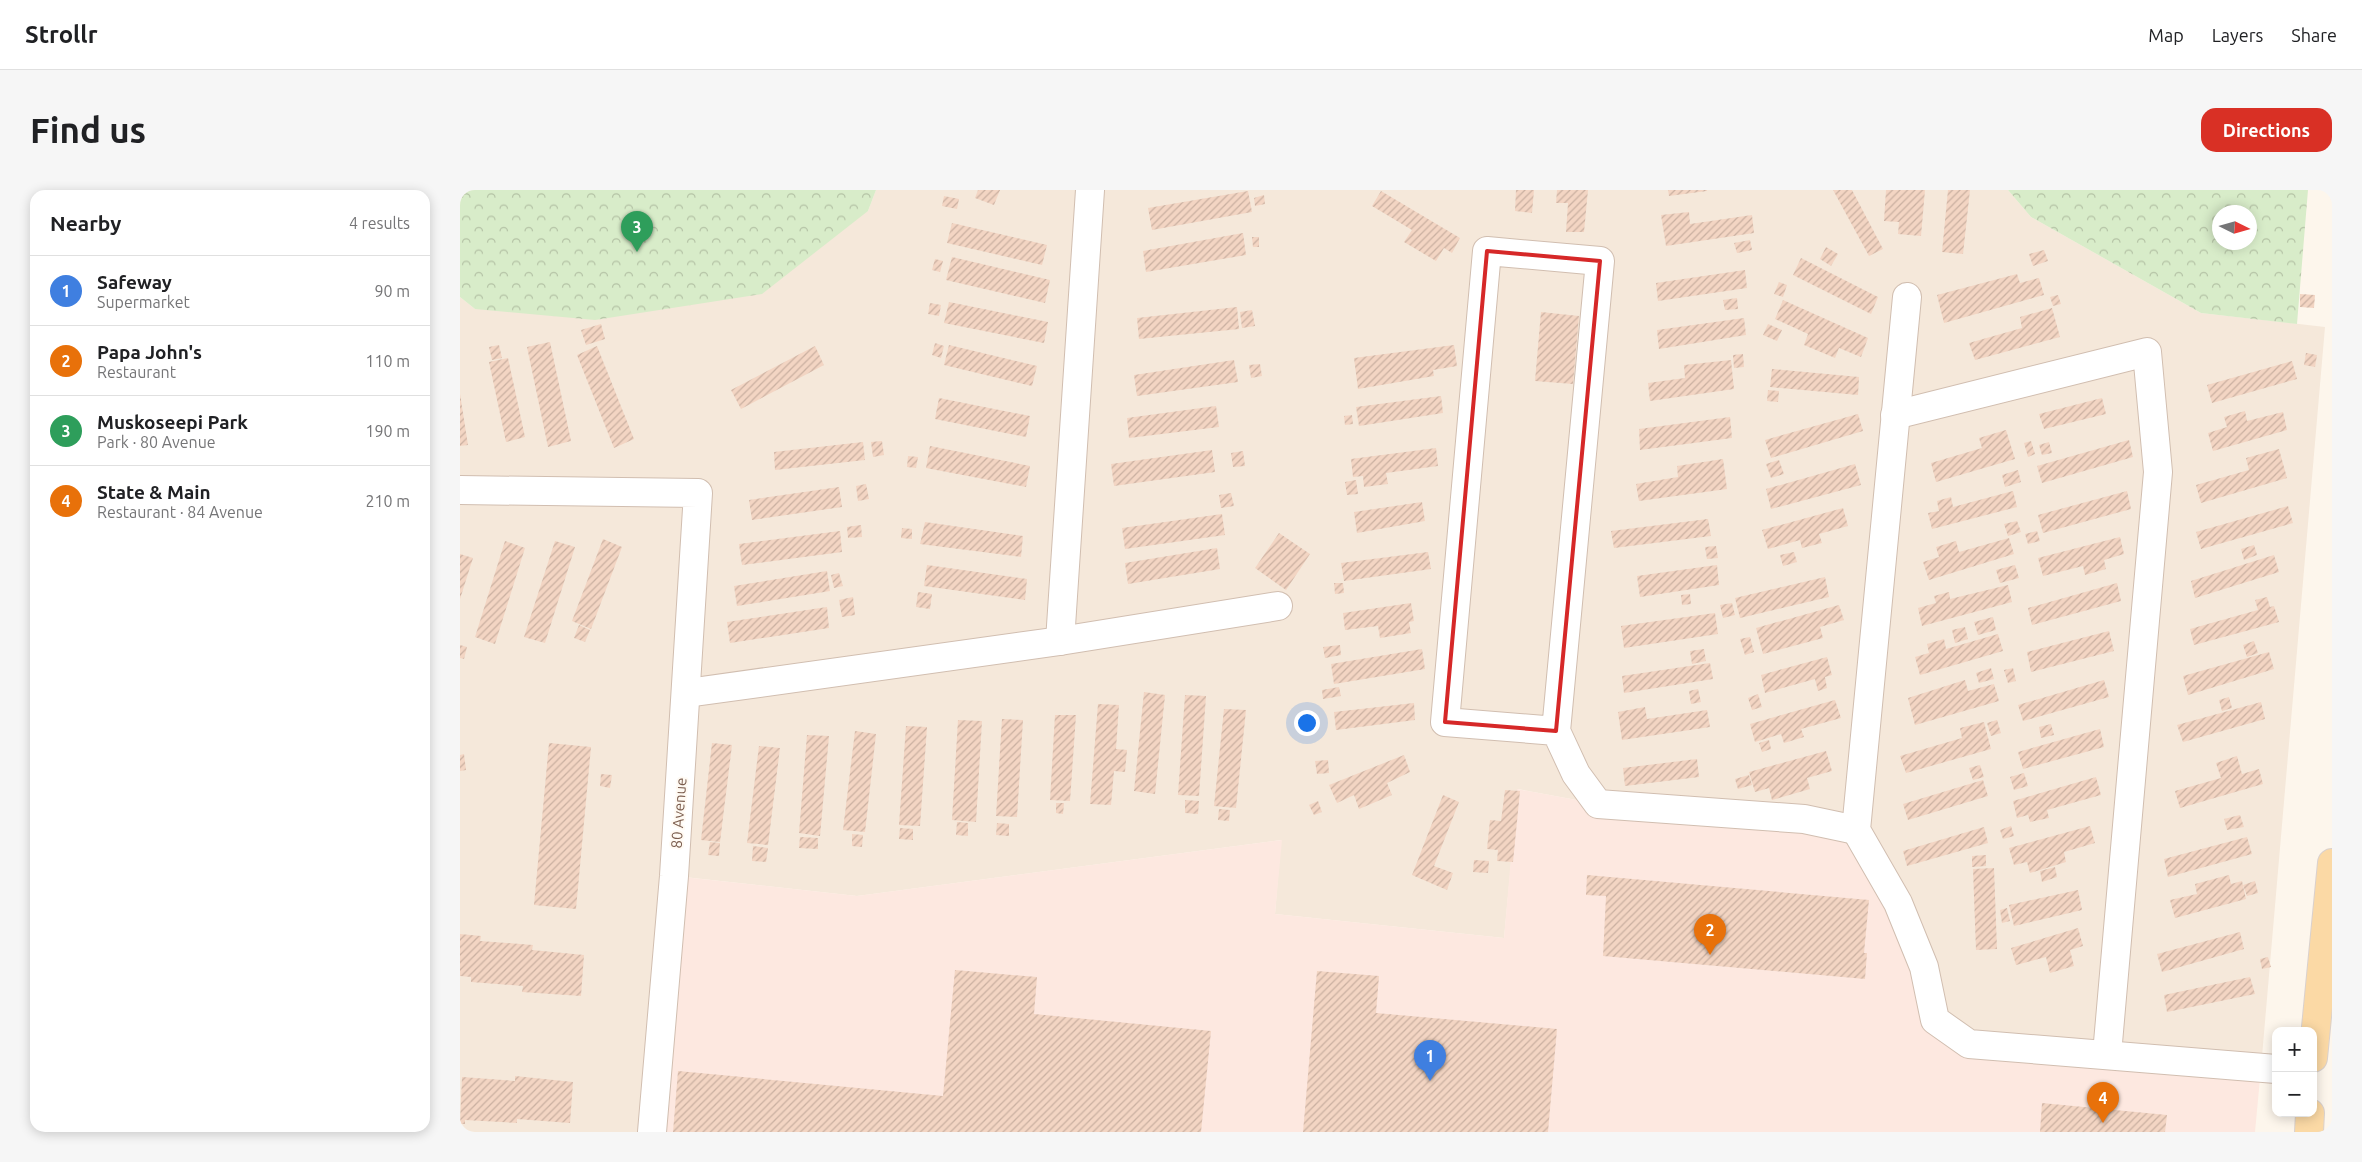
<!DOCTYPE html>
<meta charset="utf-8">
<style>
:root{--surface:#fff;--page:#f6f6f6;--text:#202124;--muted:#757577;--line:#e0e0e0;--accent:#d93025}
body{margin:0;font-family:Ubuntu,sans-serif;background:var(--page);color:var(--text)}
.controls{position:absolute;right:15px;bottom:15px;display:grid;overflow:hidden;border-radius:10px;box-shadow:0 2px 12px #0003}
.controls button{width:45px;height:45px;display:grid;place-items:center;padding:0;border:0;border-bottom:1px solid var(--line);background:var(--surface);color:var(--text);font:25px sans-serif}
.compass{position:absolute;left:1752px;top:15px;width:45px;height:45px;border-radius:50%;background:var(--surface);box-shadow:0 2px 12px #0003;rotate:95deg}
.you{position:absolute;left:846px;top:532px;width:18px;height:18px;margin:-12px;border:4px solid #fff;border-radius:50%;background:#1a73e8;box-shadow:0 0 0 8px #1a73e833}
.badge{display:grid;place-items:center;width:32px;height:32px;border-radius:50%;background:var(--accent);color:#fff;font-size:16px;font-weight:700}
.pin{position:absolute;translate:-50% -41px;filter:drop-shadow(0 1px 2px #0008)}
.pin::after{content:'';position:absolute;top:26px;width:18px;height:15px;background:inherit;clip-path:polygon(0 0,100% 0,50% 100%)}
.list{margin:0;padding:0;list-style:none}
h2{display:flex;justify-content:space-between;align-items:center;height:65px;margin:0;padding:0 20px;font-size:21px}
h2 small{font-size:16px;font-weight:400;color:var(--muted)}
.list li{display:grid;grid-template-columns:32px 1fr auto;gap:15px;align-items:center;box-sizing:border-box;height:70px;padding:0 20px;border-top:1px solid var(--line)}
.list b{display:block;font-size:19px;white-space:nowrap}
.list p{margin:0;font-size:16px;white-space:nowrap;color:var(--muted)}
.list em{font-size:16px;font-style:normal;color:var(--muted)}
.map{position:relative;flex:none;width:1872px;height:942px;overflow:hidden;border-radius:15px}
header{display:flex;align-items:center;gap:30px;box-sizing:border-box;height:70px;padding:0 25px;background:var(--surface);border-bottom:1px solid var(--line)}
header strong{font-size:24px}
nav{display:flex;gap:28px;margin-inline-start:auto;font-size:18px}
.intro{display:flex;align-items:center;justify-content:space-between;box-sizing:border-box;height:120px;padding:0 30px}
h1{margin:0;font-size:35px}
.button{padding:12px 22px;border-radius:15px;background:var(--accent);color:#fff;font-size:18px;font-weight:700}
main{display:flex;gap:30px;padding:0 30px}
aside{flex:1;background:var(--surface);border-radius:15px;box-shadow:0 2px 12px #0003}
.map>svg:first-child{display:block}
.residential{fill:#f5e8da}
.commercial{fill:#fde8e0}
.forest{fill:url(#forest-crowns);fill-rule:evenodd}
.building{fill:url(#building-hatch)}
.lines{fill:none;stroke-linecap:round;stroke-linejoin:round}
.minor-casing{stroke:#d1beb0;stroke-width:30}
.major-casing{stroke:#dad1cd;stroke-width:30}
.minor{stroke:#fff;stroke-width:28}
.major{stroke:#fbd9a5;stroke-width:28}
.marked{fill:none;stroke:#d62828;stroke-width:4;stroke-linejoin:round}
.labels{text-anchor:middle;stroke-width:4;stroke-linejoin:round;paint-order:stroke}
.street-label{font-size:15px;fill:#7a5c4d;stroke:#fffaf3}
</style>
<header>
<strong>Strollr</strong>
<nav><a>Map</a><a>Layers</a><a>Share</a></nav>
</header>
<div class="intro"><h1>Find us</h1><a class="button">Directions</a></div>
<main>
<aside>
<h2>Nearby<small>4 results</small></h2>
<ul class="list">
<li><span class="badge" style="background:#3f7fe0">1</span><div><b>Safeway</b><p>Supermarket</p></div><em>90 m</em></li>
<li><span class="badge" style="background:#e8710a">2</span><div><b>Papa John's</b><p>Restaurant</p></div><em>110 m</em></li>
<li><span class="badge" style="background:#2e9e5b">3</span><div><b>Muskoseepi Park</b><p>Park · 80 Avenue</p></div><em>190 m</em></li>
<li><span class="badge" style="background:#e8710a">4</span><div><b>State &amp; Main</b><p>Restaurant · 84 Avenue</p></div><em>210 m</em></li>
</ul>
</aside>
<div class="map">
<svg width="1872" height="942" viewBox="0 0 1872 942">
<defs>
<pattern id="forest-crowns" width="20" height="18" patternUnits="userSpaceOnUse" patternTransform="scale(1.25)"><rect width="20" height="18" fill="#d8ecc9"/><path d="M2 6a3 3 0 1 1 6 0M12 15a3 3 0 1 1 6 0" fill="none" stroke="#b4c2a5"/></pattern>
<pattern id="building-hatch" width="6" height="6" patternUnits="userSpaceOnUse" patternTransform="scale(1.25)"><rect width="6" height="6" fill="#f3d5c3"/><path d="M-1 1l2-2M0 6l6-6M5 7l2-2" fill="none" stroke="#cab0a1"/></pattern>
</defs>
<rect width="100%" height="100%" fill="#fdf6ec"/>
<path class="residential" d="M416,0H1548L1571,27L1741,123L1865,137L1801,878L1509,854L1138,614L1058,599L1044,748L815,724L821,650L397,706L215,686L192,942H0V107L15,119L408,21Z"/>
<path class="commercial" d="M1057,599L1138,614L1396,640L1475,830L1509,854L1801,878L1795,942H192L214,686L397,706L822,650L815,724L1044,748Z"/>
<g class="forest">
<path d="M0,0H416L408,21L302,104L135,130L15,119L0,107Z"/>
<path d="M1548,0H1848L1837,134L1741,123L1571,27ZM1760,22H1790V52H1760Z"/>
</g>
<g class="building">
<path d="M518,0H540L534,15L515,8Z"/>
<path d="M1056,0H1074L1072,23L1055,21Z"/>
<path d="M1097,0H1128L1124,42H1106L1108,13H1096Z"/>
<path d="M1208,0H1247V1L1209,6Z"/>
<path d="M1373,0H1392L1423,59L1409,66Z"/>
<path d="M1426,0H1465L1461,46L1438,44L1439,32L1424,31Z"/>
<path d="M1488,0H1510L1503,64L1482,62Z"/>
<path d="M788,1L792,22L692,40L688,18Z"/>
<path d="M921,1L1000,48L992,63L984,58L976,71L944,52L952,40L912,16Z"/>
<path d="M804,5L805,14L795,16L794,8Z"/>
<path d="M484,6L499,9L497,19L482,16Z"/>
<path d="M1229,22L1230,34L1292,25L1294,43L1206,56L1201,25Z"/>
<path d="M492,33L587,55L582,75L487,53Z"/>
<path d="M783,43L786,65L686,82L683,61Z"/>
<path d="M792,47H799V57H793Z"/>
<path d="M1290,50L1292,60L1277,63L1274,53Z"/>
<path d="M1366,57L1378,64L1371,76L1360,69Z"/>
<path d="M1584,60L1588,71L1573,76L1569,64Z"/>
<path d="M492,67L590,90L585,113L486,90Z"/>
<path d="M1341,68L1418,107L1411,124L1333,85Z"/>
<path d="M475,69L483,71L480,82L472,80Z"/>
<path d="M1285,80L1287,98L1198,111L1196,93Z"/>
<path d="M1557,84L1560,93L1579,88L1584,105L1484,133L1477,105Z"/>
<path d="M1319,92L1327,95L1323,107L1314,104Z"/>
<path d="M1840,104L1855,105L1854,118L1840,117Z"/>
<path d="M1598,105L1601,114L1593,116L1590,107Z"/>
<path d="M1277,108L1278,119L1265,120L1263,110Z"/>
<path d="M1323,110L1408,148L1401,167L1379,158L1375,168L1344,155L1348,144L1315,129Z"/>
<path d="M489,112L588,132L584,153L484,133Z"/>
<path d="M470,113L481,115L479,126L468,124Z"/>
<path d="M777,117L779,139L679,149L677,128Z"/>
<path d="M1592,118L1600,147L1515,170L1509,153L1562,138L1560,127Z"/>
<path d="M792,120L795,136L782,138L780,122Z"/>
<path d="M1081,122L1119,126L1113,194L1075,191Z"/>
<path d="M1284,128L1286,145L1199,159L1197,140Z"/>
<path d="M141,134L145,149L126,155L121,140Z"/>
<path d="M1308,134L1322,140L1317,151L1303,145Z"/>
<path d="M90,152L111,251L88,257L67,157Z"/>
<path d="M475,153L484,156L481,168L472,165Z"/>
<path d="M39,155L42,168L32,170L29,157Z"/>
<path d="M489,155L577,176L572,196L484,175Z"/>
<path d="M994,155L997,176L973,180L974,186L898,199L894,168Z"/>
<path d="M137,156L174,249L154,258L117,165Z"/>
<path d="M355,156L364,175L281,219L271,200Z"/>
<path d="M1846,163L1857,165L1855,177L1844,175Z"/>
<path d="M1283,164L1284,177L1274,178L1273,165Z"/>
<path d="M48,168L65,247L46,252L29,172Z"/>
<path d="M774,170L778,192L677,206L674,185Z"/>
<path d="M1271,170L1274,199L1190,211L1188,193L1225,188L1224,175Z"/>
<path d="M1832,171L1837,189L1752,213L1747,195Z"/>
<path d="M800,174L802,186L791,188L789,175Z"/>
<path d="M1312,179L1399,187L1398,205L1310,197Z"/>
<path d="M1308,200L1319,201L1318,212L1307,211Z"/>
<path d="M0,204L8,255L0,256Z"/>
<path d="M981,206L983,223L899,236L896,217Z"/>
<path d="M479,208L570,226L566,247L475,229Z"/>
<path d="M1642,208L1646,224L1584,239L1579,224Z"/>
<path d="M756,216L759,237L669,248L667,228Z"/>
<path d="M1785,221L1787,231L1823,222L1827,240L1753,261L1748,243L1767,237L1764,227Z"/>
<path d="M1398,224L1403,241L1311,268L1305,250Z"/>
<path d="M892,225L893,234L885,235L884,226Z"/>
<path d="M1270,227L1272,248L1180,260L1179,239Z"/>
<path d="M1546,240L1555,269L1476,292L1471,273L1522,258L1519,248Z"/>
<path d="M1669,250L1673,267L1582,293L1577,276Z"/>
<path d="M422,251L424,265L413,267L411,252Z"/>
<path d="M1571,251L1575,264L1568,267L1564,253Z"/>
<path d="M403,252L405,270L315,280L314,262Z"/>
<path d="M1589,252L1592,263L1582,265L1579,255Z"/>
<path d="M470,256L570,276L566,297L466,278Z"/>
<path d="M976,258L978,276L926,283L928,294L904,297L903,286L893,287L891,269Z"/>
<path d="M1819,259L1827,288L1741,313L1736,295L1789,280L1786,268Z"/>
<path d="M752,260L755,282L654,296L651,274Z"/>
<path d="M783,261L785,276L773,277L771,263Z"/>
<path d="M448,266L458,267L456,278L447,277Z"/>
<path d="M1263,269L1267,299L1179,311L1176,294L1218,287L1217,276Z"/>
<path d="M1319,270L1324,284L1311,288L1306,274Z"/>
<path d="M1395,274L1401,295L1311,319L1306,299Z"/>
<path d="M1558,280L1561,292L1545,297L1542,285Z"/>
<path d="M896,290L898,304L887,305L885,292Z"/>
<path d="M406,294L409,309L398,311L396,296Z"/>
<path d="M379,297L382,317L292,330L289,310Z"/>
<path d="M1553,301L1557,317L1472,339L1468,323L1479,321L1477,311L1491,307L1493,317Z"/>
<path d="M1667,301L1671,319L1583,343L1578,325Z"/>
<path d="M771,303L774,316L761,318L759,305Z"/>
<path d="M962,312L965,331L897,343L894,322Z"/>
<path d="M1828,316L1833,333L1741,359L1736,342Z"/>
<path d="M1383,318L1388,336L1359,344L1362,353L1342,358L1340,350L1308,359L1302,340Z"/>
<path d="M762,324L765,345L665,359L662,338Z"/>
<path d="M1248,329L1251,346L1154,358L1151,341Z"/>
<path d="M1557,331L1561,342L1548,346L1544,334Z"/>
<path d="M465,332L563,346L561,367L460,354Z"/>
<path d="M401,335L402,347L388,348L387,337Z"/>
<path d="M442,338L452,339V349L441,348Z"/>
<path d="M380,341L382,362L282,375L279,354Z"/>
<path d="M1577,341L1580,351L1568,354L1565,344Z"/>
<path d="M819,343L850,364L826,400L795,378Z"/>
<path d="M1660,347L1664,364L1644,370L1646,379L1625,385L1623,376L1583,386L1578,368Z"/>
<path d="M1549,348L1554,364L1469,390L1463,372L1479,367L1476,357L1496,351L1499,362Z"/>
<path d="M143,349L162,357L131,439L112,431Z"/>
<path d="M45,351L65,358L35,454L15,447Z"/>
<path d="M95,351L115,357L85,453L64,447Z"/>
<path d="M1794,355L1797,365L1784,370L1781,359Z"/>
<path d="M1256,356L1258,368L1247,369L1245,357Z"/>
<path d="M757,358L760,379L668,394L665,373Z"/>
<path d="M968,362L971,379L884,391L881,373Z"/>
<path d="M1334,362L1337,372L1323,376L1320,365Z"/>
<path d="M0,364L13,368L0,409Z"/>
<path d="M1814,365L1819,382L1735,408L1731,391Z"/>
<path d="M467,375L567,389L565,410L464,396Z"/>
<path d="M1257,375L1259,395L1180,407L1177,386Z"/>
<path d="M1555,375L1559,388L1540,393L1536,380Z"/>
<path d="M367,381L370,401L277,416L274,396Z"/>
<path d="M379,383L383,396L374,398L371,385Z"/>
<path d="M1365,387L1369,407L1280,428L1275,408Z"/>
<path d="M874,393H883L884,403L875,404Z"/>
<path d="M1657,393L1661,411L1572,435L1568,418Z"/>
<path d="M1548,395L1552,412L1462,436L1458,418L1476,413L1474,406L1489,402L1490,409Z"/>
<path d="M458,402L472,404L470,419L456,417Z"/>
<path d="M1230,404L1231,414L1222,415L1221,405Z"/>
<path d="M393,407L395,425L382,427L379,410Z"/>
<path d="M1807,407L1810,417L1814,416L1819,432L1734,455L1730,439L1798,420L1795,410Z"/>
<path d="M951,413L954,431L949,432L951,443L920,448L918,436L885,440L883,423Z"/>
<path d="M1272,413L1275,425L1263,428L1260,415Z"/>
<path d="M1379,415L1384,430L1360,437L1363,448L1303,464L1296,438Z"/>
<path d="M367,417L369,438L270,453L267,432Z"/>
<path d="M1255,423L1258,444L1164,458L1161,436Z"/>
<path d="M1533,427L1536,440L1518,445L1514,432Z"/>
<path d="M119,435L130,440L125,452L114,448Z"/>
<path d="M1505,437L1508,449L1495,453L1492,440Z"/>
<path d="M1649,441L1654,461L1571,482L1567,462Z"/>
<path d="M1538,444L1543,461L1460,485L1455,467L1469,463L1467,454L1484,449L1486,459Z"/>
<path d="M1290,447L1294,462L1285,465L1280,449Z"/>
<path d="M1794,451L1798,463L1787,467L1783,455Z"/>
<path d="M0,455L7,457L4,469L0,468Z"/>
<path d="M880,455L881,465L865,468L863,457Z"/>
<path d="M962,459L965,479L874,494L871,474Z"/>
<path d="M1244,459L1246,471L1232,474L1230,461Z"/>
<path d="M1809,462L1814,479L1728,505L1723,486Z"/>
<path d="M1367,467L1372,485L1365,487L1367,498L1358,501L1355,489L1305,503L1301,485Z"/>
<path d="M1250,473L1253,489L1164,503L1162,486Z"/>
<path d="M1531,478L1534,489L1519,493L1516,483Z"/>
<path d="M1553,478L1556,491L1548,493L1544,480Z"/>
<path d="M1505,490L1508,501L1534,494L1539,511L1455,535L1448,508Z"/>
<path d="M1644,490L1649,507L1563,531L1558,515Z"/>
<path d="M879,497L881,506L863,509L862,500Z"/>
<path d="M1238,499L1241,512L1231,514L1229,501Z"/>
<path d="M684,502L705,505L695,604L674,601Z"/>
<path d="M1298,504L1302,517L1292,520L1288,508Z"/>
<path d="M725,505L746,506L739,606L718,605Z"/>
<path d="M1769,507L1772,518L1762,521L1759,510Z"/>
<path d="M1375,510L1381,528L1341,539L1344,547L1324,553L1321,544L1295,552L1290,534Z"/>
<path d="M1801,512L1805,529L1723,552L1717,535Z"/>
<path d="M954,513L955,530L876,540L874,522Z"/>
<path d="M638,514L659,515L656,559L667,560L665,582L654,581L651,615L630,614Z"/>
<path d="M1185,517L1187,529L1247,520L1250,537L1162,550L1158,522Z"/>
<path d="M764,519L786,520L776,618L754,616Z"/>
<path d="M595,525H616L610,611L590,610Z"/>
<path d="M542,529L563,530L557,627L536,626Z"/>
<path d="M498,530L522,531L516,632L492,630Z"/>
<path d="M1537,530L1541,543L1531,546L1527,533Z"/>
<path d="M1524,532L1531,559L1446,583L1440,566L1502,548L1500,538Z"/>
<path d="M1591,534L1594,545L1581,548L1579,537Z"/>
<path d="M446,536L467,537L460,636L439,635Z"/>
<path d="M1640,539L1644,557L1563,579L1558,562Z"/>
<path d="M395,541L416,544L405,642L383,640Z"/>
<path d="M347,545L369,546L360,646L339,643Z"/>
<path d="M1309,550L1311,559L1302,562L1299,553Z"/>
<path d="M89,553L131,557L116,719L74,715Z"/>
<path d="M252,553L272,555L260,652L241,650Z"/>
<path d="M299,556L320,558L308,655L287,653Z"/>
<path d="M1366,561L1372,581L1347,588L1350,599L1312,610L1309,598L1295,602L1289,582Z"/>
<path d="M4,564L6,580L0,581V565Z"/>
<path d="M944,565L950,582L927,593L932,605L899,619L894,605L877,613L869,595Z"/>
<path d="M1777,566L1782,584L1799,579L1803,594L1720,618L1715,601L1761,588L1756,573Z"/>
<path d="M1237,569L1239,587L1165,596L1163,578Z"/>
<path d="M868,570L869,583L857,584L855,571Z"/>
<path d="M1520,575L1524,587L1513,590L1509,578Z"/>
<path d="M1564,583L1568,596L1554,600L1550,587Z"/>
<path d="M141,584L152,585L150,598L140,596Z"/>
<path d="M1289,585L1292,595L1278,599L1275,589Z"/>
<path d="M1636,587L1641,605L1587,620L1589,628L1570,632L1568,625L1557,628L1553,611Z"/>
<path d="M1523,590L1528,606L1448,630L1443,614Z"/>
<path d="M1045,600L1060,601L1053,672L1037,671L1038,660L1027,659L1030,630L1041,631Z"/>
<path d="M983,605L999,612L974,676L993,683L987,700L952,685Z"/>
<path d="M725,610L739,611L738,624L725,623Z"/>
<path d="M858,611L862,622L854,625L849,615Z"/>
<path d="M596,613H604L603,624L596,623Z"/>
<path d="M759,619L770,620L769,631L758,630Z"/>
<path d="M1780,625L1784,637L1767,640L1764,629Z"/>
<path d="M497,632L508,633V646L496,645Z"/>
<path d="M537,633L549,634V646L536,645Z"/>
<path d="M1551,636L1554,646L1543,649L1540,640Z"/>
<path d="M1630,636L1635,653L1604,662L1606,672L1570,683L1567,672L1554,675L1549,658Z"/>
<path d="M1524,637L1528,653L1447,676L1443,661Z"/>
<path d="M440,638L453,639V650L439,649Z"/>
<path d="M392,644L403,645L402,657L392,656Z"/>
<path d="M340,647L358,648V659L339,658Z"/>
<path d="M1787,647L1792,664L1708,687L1704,669Z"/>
<path d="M250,652L260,653L259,666L248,665Z"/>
<path d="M293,656L308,658L306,672L292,671Z"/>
<path d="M1526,665V676L1512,677V666Z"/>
<path d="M1014,670L1029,671L1028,683L1013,682Z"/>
<path d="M1595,677L1597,687L1582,692L1580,681Z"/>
<path d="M1534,678L1537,759L1516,760L1513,679Z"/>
<path d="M1127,685L1409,710L1404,763H1407L1405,789L1143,766L1146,706L1126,705Z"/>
<path d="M1769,685L1771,694L1782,691L1786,709L1715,728L1710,710L1737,704L1735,694Z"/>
<path d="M1795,691L1798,703L1787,706L1783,695Z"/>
<path d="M1618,700L1622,720L1554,736L1549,715Z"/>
<path d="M1547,718L1550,731L1542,733L1540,720Z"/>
<path d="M1618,738L1623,756L1610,760L1614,776L1590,783L1586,767L1556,775L1551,758Z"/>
<path d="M1780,742L1784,759L1702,782L1697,764Z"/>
<path d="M0,744L21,746L20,751L73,755L72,760L124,765L121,806L62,802L63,796L11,792V787L0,786Z"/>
<path d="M1808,767L1811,777L1802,779L1800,769Z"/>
<path d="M495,780L577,787L574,824L751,841L741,942H213L218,881L483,906Z"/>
<path d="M857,781L919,786L916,823L1097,839L1088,942H843Z"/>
<path d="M1790,787L1795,804L1707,822L1704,805Z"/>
<path d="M55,886L113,892L110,933L57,929V933L5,930V934H0L2,887L55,891Z"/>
<path d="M1582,913L1707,925L1705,942H1580Z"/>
</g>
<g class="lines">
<defs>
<g id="minor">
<path d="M1447,107L1396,640L1438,713L1464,777L1475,830L1509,854L1816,879"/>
<path d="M1435,225L1687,162L1698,282L1647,864"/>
<path d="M0,300L238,303L214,686L192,942"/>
<path d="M600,451L630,0"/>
<path d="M227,503L600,451L818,416"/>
<path d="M1096,541L985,532L1027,61L1140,71L1096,541L1116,584L1138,614L1344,629L1396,640"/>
</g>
<g id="major">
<path d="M1853,868L1872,673"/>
<path d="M1849,942L1850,923"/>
</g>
</defs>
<use href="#minor" class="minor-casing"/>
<use href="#major" class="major-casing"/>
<use href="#minor" class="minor"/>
<use href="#major" class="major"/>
</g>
<path class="marked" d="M1027,61L1140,71L1096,541L985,532Z"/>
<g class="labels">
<g class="street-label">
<text transform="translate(219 623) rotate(-86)" y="5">80 Avenue</text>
</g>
</g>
</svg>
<div class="controls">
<button>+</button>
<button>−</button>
</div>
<svg class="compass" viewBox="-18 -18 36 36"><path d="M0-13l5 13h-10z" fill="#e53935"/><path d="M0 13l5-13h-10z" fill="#757577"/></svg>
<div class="you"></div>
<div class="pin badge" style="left:970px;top:891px;background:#3f7fe0">1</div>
<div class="pin badge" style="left:1250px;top:765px;background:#e8710a">2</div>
<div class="pin badge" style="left:177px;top:62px;background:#2e9e5b">3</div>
<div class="pin badge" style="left:1643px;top:933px;background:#e8710a">4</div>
</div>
</main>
